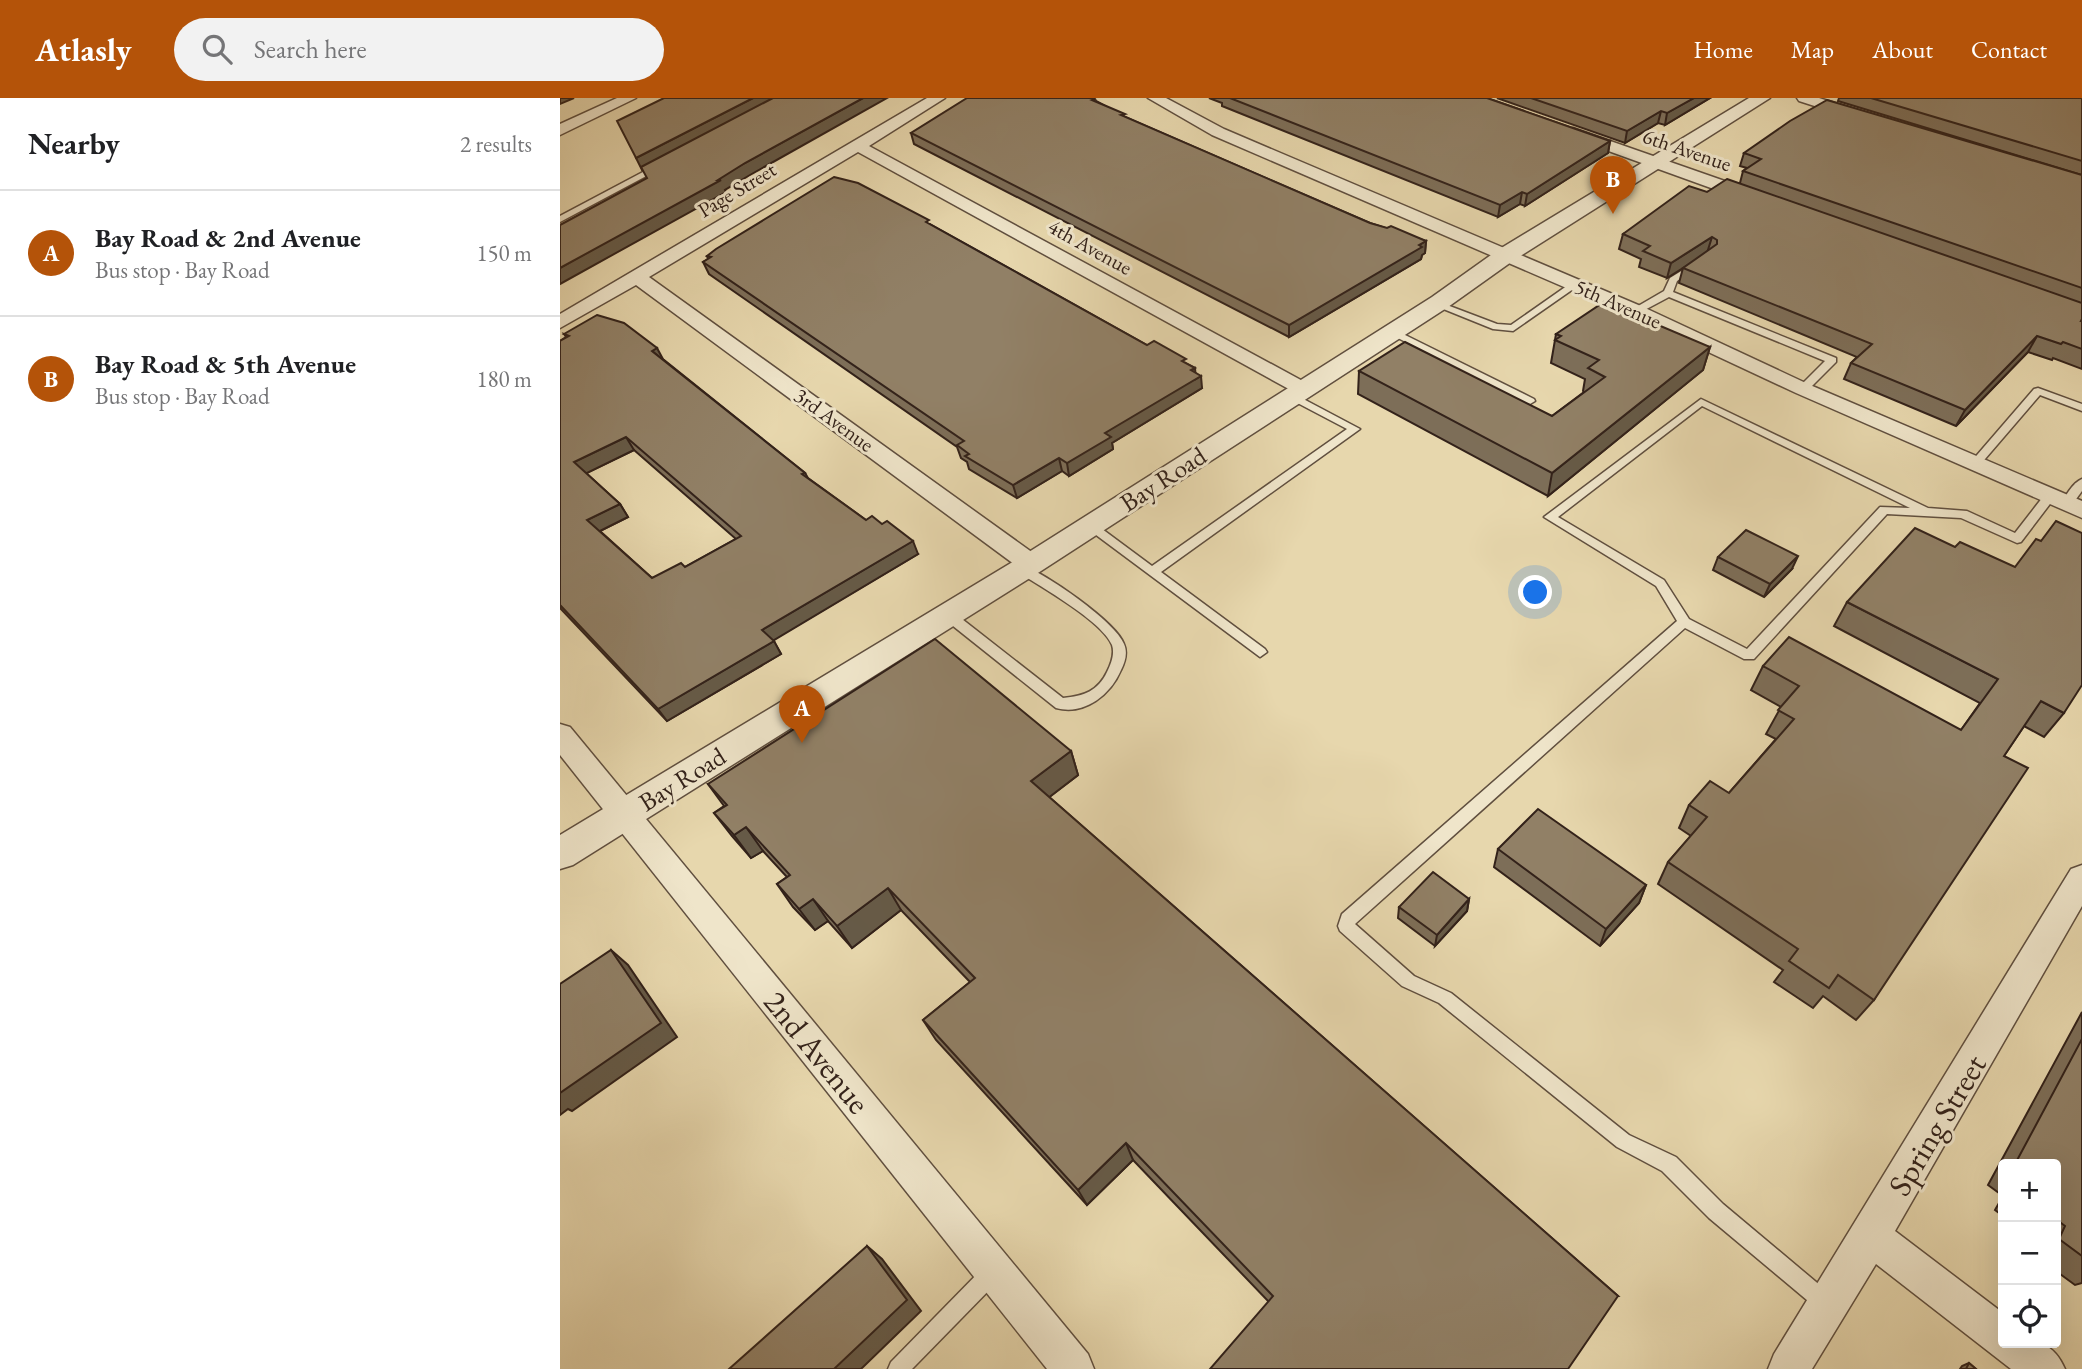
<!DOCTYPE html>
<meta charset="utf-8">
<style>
:root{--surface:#fff;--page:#f2f2f2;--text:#202124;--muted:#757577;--line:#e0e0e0;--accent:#b45309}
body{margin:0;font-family:"EB Garamond",serif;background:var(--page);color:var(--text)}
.controls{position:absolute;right:21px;bottom:21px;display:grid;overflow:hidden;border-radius:7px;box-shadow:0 7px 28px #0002}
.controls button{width:63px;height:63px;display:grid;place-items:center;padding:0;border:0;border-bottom:2px solid var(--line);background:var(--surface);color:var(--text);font:35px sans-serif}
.you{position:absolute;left:976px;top:495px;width:24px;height:24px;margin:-18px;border:5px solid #fff;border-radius:50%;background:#1a73e8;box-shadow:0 0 0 10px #1a73e833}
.badge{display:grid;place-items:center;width:46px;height:46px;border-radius:50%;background:var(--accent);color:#fff;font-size:23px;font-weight:700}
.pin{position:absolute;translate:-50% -58px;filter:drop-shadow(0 2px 4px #0008)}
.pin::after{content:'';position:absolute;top:37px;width:24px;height:21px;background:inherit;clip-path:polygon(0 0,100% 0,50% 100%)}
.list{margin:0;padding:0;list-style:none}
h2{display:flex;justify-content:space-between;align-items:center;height:91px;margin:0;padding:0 28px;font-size:30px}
h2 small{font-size:23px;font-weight:400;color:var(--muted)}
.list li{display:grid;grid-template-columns:46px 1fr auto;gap:21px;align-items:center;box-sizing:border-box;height:126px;padding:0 28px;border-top:2px solid var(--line)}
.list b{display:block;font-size:26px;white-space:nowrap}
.list p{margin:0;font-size:23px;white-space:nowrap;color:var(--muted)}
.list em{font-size:23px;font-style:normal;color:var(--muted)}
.icon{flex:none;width:38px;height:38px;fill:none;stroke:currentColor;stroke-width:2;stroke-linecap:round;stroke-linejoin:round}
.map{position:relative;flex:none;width:1522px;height:1271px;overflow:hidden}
header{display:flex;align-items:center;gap:42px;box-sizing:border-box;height:98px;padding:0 35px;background:var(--accent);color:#fff}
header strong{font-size:33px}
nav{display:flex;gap:38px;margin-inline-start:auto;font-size:24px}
.search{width:490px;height:63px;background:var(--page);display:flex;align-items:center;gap:18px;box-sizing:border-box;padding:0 24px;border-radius:38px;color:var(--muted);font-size:26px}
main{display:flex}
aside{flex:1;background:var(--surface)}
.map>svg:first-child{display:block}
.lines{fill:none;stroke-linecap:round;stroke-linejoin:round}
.service-casing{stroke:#604f3f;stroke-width:3}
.minor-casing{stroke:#604f3f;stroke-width:3}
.tertiary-casing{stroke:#604f3f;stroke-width:3}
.service{fill:#efe5ca;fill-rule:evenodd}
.minor{fill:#efe5ca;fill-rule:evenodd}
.tertiary{fill:#efe5ca;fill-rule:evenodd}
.wall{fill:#7d6e58;stroke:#33221a;stroke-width:2;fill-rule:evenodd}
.shaded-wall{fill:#665a47;stroke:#33221a;stroke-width:2}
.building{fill:#918066;stroke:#33221a;stroke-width:2;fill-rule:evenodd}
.labels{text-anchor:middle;stroke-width:6;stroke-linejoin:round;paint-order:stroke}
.far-street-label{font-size:21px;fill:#33221a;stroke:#efe5ca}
.street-label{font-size:26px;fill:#33221a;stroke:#efe5ca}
.near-street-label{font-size:32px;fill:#33221a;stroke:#efe5ca}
</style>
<header>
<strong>Atlasly</strong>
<div class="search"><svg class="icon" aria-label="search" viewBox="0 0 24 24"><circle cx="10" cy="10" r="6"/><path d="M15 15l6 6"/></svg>Search here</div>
<nav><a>Home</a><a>Map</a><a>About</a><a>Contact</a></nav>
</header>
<main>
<aside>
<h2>Nearby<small>2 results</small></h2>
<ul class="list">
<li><span class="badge">A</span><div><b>Bay Road &amp; 2nd Avenue</b><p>Bus stop · Bay Road</p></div><em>150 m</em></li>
<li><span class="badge">B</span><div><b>Bay Road &amp; 5th Avenue</b><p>Bus stop · Bay Road</p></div><em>180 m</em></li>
</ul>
</aside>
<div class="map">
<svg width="1522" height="1271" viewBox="0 0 1522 1271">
<rect width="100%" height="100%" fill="#e7d7ad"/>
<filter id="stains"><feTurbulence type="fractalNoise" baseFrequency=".00286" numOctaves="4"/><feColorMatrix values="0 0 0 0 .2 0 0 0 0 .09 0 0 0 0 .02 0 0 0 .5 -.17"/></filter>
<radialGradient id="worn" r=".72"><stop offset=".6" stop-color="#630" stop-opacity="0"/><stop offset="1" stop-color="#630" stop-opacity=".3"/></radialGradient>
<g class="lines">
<defs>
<g id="service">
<path d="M98,66L105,68L0,124V118Z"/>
<path d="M1136,164L1139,165V169L1117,183L1113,194L1276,260V264L1247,293H1239V289L1265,263L1109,199L1079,215H1073V211L1104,193L1110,180Z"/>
<path d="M1011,185L1019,187L953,233L933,231L871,206L879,204L937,226L951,227Z"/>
<path d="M833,231L974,301L975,303L970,306L966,305L830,236V232Z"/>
<path d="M1478,290L1522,306V313L1480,297L1419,368H1411V364L1474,291Z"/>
<path d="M732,295L800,331L601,474L705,551L707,554L700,559L524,428L530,424L534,425L592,468L787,331L728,300L727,298Z"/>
<path d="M1141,301L1368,410L1407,413L1455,435L1486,395H1494L1496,398L1461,444L1457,445L1401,420L1327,416L1194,561H1184L1125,530L795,826L854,878L891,895L1069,1037L1116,1059L1163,1106L1274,1199L1277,1206L1274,1213L1267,1216L1260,1213L1149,1120L1102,1073L1057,1049L879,905L842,888L780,833L778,828L782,816L1117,523L1096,488L984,419ZM1142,308L1350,410L1320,409L1187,551L1129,521L1104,482L998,419Z"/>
<path d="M1522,381V393L1511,408H1503C1502,400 1514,384 1522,381Z"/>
<path d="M462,467C485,475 556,524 564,546C568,555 565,564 561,572C551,596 525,618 496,610L383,520L382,517L383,514H393L503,600C524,598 538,593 547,574C551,566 555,556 552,547C542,523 481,489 458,474L456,471L458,468Z"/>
<path d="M433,1164L440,1167L443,1174L440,1181L352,1271H328L331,1264L426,1167Z"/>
</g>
<g id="minor">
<path d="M57,0H76L0,37V26Z"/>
<path d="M367,0H385L309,48L750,287L753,291L750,295H736L298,54L89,179L480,460L483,466L480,472L471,474L462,472L76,187L0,230V216Z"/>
<path d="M588,0H606L664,31L1083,209L1250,287L1522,403V420L1236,295L1069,217L652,37Z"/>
<path d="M1237,0H1259L1300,13L1303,16L1295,21L1239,3Z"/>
<path d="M1013,30L1199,95L1201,99L1193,104L1187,103L1007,38L1005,35L1007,32Z"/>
<path d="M0,626L10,629L528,1256L534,1271H487L0,657Z"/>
<path d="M1522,767V808L1335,1133L1443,1215V1245C1473,1245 1491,1239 1505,1271H1451L1316,1166L1252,1271H1208L1214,1256L1511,771Z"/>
</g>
<path id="tertiary" d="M1189,0H1210L954,162L888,209L481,473L13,767L0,771V737L461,459L872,199L938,152Z"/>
</defs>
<use href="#service" class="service-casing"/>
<use href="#minor" class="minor-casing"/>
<use href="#tertiary" class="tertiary-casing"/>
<use href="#service" class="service"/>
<use href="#minor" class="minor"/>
<use href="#tertiary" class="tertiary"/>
</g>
<g class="wall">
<path d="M649,0H927L1050,43L1048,55L965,108L960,106L938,119L662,8V5Z"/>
<path d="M937,0H1150L1105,27L1098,25L1065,45Z"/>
<path d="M1279,0H1522V77L1278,3Z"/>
<path d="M536,3L565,19L810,125L866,143L865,155L862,157L861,161L729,239L354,46L351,35Z"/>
<path d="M1184,55L1522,77V271L1493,260L1492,262L1468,254L1396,328L1284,281L1291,265L1297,259L1119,185L1123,170L1107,180L1079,169L1081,161L1059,151L1063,136L1147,94L1180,85L1183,73L1187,70L1180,68Z"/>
<path d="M370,126L587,247L635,270V275L642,290L552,345L553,351L509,378L502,373L457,400L409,371L407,364L401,360L397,349L149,176L143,164L148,161L147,158Z"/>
<path d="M4,236L104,262L245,375L248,380L306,422L358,456L213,542L221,556L107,623L0,510V243L6,239ZM74,352L176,441L125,469L92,480L40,433L68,419L60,406L26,375Z"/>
<path d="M996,236L1150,249L1143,272L988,398L798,296L799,273L992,318L1024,294L1023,293L1025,281L991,265Z"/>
<path d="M1158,459L1232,471L1204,499L1153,472Z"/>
<path d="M1287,504L1504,615L1484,639L1464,628L1444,658L1314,902L1296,922L1263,898L1253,910L1214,884L1223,872L1098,786L1108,764L1131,738L1119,730L1129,707L1169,695L1216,641L1206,636L1221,609L1191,592L1203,568L1401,632L1420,605L1274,528Z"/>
<path d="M511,653L518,677L489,699L1058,1198L708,1203L573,1062L527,1107L376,942L363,922L410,884L341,812L292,850L268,823L255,832L233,809L217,786L227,779L203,753L191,760L172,738L154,715L164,708L148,686Z"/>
<path d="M938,751L1086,787L1079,805L1040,848L934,769Z"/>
<path d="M909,801L907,813L875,848L838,820L839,809Z"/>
<path d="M1522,914V1185L1515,1187L1496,1173V1066H1443V1118L1435,1112L1443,1098L1428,1087Z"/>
<path d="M1409,1265L1416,1271H1400L1402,1268Z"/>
</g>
<g class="shaded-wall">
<path d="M0,0H14L0,6Z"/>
<path d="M193,0H219L82,72L76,60Z"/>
<path d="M303,0H327L190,77L165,92L166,94L0,186V170L185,65Z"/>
<path d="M1134,0H1150L1105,27L1107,15Z"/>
<path d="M1101,13L1098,25L1065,45L1067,33Z"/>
<path d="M1050,43L1048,55L965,108L967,96Z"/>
<path d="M962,94L960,106L938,119L940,107Z"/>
<path d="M1152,139L1147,155L1107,180L1111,165Z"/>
<path d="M866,143L865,155L862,157L861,161L729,239V227Z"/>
<path d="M1477,238L1468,254L1396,328L1405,312Z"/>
<path d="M1150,249L1143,272L988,398L992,375Z"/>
<path d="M97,250L104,263L92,253Z"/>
<path d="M635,270L636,281L641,278L642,290L552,345L553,351L509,378L507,365L545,335Z"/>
<path d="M66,339L74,352L23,377L14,364Z"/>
<path d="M499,360L502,373L457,400L453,387Z"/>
<path d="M60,406L68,419L36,435L27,422Z"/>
<path d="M353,443L358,456L209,545L202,532Z"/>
<path d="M1238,458L1232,471L1204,499L1210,486Z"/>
<path d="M214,543L221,556L107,623L98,611Z"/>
<path d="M511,653L518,677L479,707L471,683Z"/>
<path d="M186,729L203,753L191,760L174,737Z"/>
<path d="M1086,787L1079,805L1040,848L1046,831Z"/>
<path d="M328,790L341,812L292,850L277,828Z"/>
<path d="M253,801L268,823L255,832L239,811Z"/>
<path d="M909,801L907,813L875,848L877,837Z"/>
<path d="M51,852L68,867L117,939L12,1013L8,1011L0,1017V995Z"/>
<path d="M566,1045L573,1062L527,1107L518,1092Z"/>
<path d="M307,1148L322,1161L361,1213L301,1271H274Z"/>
</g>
<g class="building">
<path d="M104,0H193L76,60L57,23Z"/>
<path d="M213,0H303L185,65L158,82H161L0,170V127L87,80L81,69Z"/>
<path d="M407,0H534L535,1L532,2L565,16L561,17L810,125L827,130L831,128L866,143L859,147L862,149L729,227L351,35Z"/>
<path d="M670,0H927L1050,43L967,96L962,94L940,107Z"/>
<path d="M971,0H1134L1107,15L1101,13L1067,33Z"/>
<path d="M1311,0H1522V63Z"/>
<path d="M1267,2L1522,77V190L1183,73L1201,61L1184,55L1230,23Z"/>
<path d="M274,79L298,85L369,122L366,124L587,247L594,243L626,261L622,263L635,270L631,272L641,278L545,335L551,339L507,365L499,360L453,387L405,358L409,356L397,347L404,343L143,164L151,159L147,158L156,151Z"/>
<path d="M1167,81L1522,205V221L1521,223H1522V251L1503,244L1501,246L1477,238L1405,312L1291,265L1312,246L1123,170L1157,146V142L1152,139L1111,165L1083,153L1090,148L1063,136L1129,88L1147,94Z"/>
<path d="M1044,204L1150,249L992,375L799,273L845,244L992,318L1045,279L1028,270L1039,262L995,242L1001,238L996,236Z"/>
<path d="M37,217L64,225L97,250L92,253L245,375L242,376L306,422L312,418L322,426L327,423L353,443L202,532L214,543L98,611L0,507V243L9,238L4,236ZM66,339L181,438L125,469L121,465L92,480L27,422L60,406L14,364Z"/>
<path d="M1496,423L1522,435V587L1504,615L1481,603L1444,658L1468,670L1314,902L1278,877L1269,890L1229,863L1238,851L1108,764L1147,719L1129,707L1150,683L1169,695L1234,621L1218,612L1239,588L1203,568L1229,539L1401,632L1438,581L1287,504L1355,430L1395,449L1400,444L1455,469L1476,441L1481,443Z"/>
<path d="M1186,432L1238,458L1210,486L1158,459Z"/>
<path d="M375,541L511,653L471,683L1058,1198L1008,1271H650L713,1198L566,1045L518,1092L363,922L415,880L328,790L277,828L253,801L239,811L217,786L230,777L186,729L174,737L154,715L167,707L148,686Z"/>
<path d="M978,711L1086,787L1046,831L938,751Z"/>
<path d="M873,774L909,801L877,837L839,809Z"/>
<path d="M51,852L101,925L0,995V886Z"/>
<path d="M1522,941V1158L1499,1141L1505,1128L1496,1121V1066H1455Z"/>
<path d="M307,1148L347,1202L274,1271H169Z"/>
<path d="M1409,1265L1416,1271H1406Z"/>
</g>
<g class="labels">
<g class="far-street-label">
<text transform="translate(1127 52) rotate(19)" y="7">6th Avenue</text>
<text transform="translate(177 92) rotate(-31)" y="7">Page Street</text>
<text transform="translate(530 149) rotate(29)" y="7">4th Avenue</text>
<text transform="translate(1058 206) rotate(24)" y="7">5th Avenue</text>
<text transform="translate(274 322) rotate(36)" y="7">3rd Avenue</text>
</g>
<g class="street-label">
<text transform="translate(603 381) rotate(-33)" y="9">Bay Road</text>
<text transform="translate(122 681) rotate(-32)" y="9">Bay Road</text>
</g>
<g class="near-street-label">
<text transform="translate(257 954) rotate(51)" y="11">2nd Avenue</text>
<text transform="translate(1377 1027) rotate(-59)" y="11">Spring Street</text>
</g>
</g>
<rect width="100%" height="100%" filter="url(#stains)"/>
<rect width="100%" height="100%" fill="url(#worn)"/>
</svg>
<div class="controls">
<button>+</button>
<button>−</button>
<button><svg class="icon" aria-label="locate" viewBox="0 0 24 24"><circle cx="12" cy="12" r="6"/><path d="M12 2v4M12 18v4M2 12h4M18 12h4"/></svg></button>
</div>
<div class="you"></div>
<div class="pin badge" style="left:242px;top:645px">A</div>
<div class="pin badge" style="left:1053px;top:116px">B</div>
</div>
</main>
